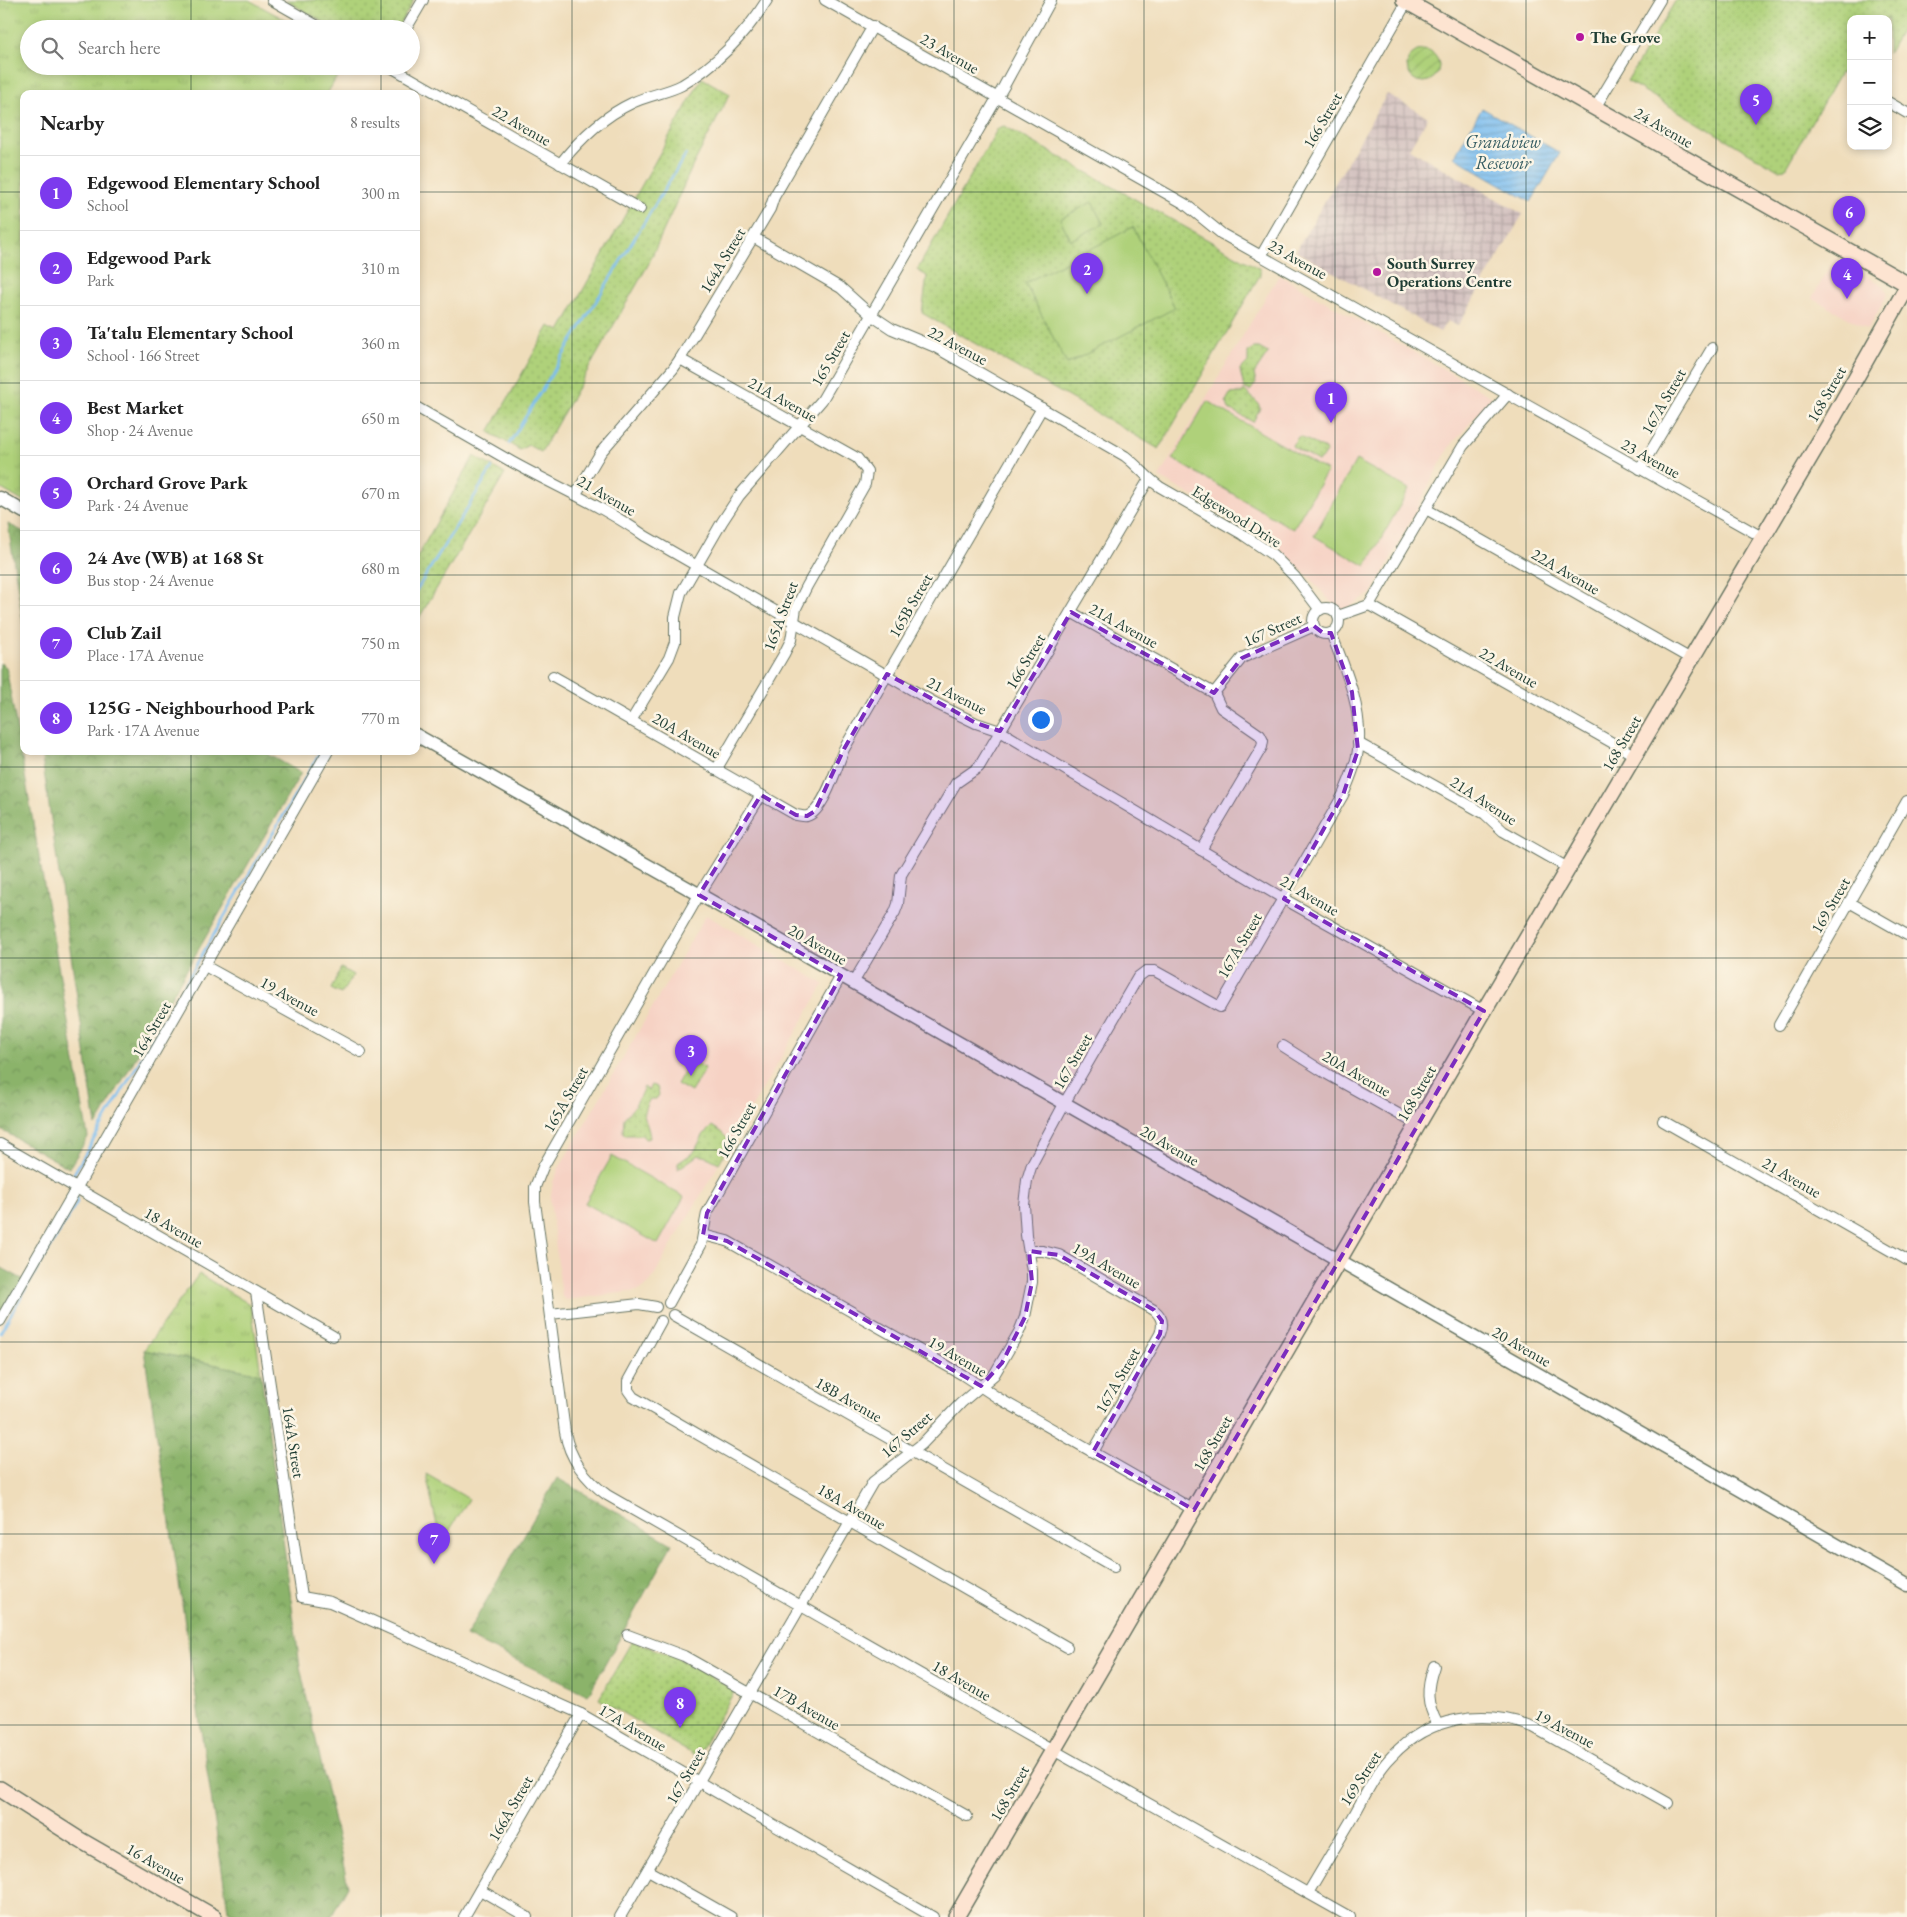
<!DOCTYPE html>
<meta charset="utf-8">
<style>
:root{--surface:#fff;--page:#f6f6f6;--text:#222;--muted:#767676;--line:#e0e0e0;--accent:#7c3aed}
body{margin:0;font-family:"EB Garamond",serif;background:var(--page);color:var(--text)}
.controls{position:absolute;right:15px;top:15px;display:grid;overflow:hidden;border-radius:10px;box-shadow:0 2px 8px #0003}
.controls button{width:45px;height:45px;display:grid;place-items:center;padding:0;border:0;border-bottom:1px solid var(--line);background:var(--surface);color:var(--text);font:25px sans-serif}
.you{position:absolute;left:1040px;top:719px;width:18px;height:18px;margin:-12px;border:4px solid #fff;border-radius:50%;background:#1a73e8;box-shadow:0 0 0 8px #1a73e833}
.badge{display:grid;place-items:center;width:32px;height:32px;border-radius:50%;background:var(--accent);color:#fff;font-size:16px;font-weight:700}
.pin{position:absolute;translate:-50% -41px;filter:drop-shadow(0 1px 2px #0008)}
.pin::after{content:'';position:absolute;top:26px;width:18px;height:15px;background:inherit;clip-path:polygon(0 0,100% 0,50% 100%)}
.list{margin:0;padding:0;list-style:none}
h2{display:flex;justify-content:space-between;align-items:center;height:65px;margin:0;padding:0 20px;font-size:21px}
h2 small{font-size:16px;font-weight:400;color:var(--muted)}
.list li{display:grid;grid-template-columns:32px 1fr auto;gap:15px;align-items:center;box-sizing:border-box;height:75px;padding:0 20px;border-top:1px solid var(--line)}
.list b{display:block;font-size:19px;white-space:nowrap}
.list p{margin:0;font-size:16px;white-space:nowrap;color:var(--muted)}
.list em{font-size:16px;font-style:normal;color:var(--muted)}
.icon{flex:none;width:28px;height:28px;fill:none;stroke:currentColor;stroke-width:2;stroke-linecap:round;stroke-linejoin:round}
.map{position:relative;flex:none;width:1907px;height:1917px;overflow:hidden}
.search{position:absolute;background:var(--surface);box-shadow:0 2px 8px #0003;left:20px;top:20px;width:400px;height:55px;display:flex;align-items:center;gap:12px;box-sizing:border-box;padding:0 18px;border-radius:28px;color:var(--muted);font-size:19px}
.panel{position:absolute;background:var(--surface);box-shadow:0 2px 8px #0003;left:20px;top:90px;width:400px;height:665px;border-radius:10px}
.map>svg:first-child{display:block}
.built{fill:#f6d2c4}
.industrial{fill:url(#industrial-grid)}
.grass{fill:url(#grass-tufts);stroke:#678757}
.forest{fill:url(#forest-crowns);stroke:#55784f}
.park{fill:url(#park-dots);stroke:#678757}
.garden{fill:url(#garden-furrows);stroke:#678757}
.pitch{fill:#afd17a;stroke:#678757}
.water{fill:url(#water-rules);stroke:#4e7e92}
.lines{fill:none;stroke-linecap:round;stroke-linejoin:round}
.stream{stroke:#7cbef1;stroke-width:2.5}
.minor-casing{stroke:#687563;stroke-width:12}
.tertiary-casing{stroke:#687563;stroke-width:15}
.secondary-casing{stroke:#687563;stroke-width:18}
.minor{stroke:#fff;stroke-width:10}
.tertiary{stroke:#fff;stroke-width:12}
.secondary{stroke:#fde4d1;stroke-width:15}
.marked{fill:#7b2cbf;fill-opacity:0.2;stroke:#7b2cbf;stroke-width:4;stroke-dasharray:10 6;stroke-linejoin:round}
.grid{fill:none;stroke:#1f3d34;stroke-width:1;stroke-opacity:0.55}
.poi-dot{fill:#b5179e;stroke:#fcf5e5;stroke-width:2}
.labels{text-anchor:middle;stroke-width:5;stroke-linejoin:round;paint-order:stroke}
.poi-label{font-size:16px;font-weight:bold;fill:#1f3d34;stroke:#fcf5e5;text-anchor:start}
.street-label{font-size:16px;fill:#1f3d34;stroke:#fcf5e5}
.water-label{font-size:18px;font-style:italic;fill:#365d63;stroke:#fcf5e5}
</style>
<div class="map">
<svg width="1907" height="1917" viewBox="0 0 1907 1917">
<defs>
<pattern id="industrial-grid" width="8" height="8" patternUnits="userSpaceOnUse" patternTransform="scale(1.25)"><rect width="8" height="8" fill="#d1bfbe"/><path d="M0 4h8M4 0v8" fill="none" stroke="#a99c9b"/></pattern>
<pattern id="grass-tufts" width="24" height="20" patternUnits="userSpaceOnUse" patternTransform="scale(1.25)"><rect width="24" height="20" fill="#afd17a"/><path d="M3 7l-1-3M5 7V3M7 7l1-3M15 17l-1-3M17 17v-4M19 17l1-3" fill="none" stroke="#96b46a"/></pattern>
<pattern id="forest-crowns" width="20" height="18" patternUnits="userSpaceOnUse" patternTransform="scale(1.25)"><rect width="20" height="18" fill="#8bb36a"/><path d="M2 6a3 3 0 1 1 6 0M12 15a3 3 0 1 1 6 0" fill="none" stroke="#719358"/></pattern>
<pattern id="park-dots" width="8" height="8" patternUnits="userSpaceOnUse" patternTransform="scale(1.25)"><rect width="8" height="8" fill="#afd17a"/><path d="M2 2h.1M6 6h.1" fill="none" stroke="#96b46a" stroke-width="1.8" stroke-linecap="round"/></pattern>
<pattern id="garden-furrows" width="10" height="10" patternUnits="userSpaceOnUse" patternTransform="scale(1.25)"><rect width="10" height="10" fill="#afd17a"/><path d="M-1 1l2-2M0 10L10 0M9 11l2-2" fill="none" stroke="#96b46a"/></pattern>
<pattern id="water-rules" width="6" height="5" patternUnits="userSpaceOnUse" patternTransform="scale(1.25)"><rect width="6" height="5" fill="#7cbef1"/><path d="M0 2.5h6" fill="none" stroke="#659cc4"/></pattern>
</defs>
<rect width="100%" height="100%" fill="#fcf5e5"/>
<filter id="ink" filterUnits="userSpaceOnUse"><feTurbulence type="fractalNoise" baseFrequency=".02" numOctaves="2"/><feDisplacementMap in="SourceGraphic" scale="10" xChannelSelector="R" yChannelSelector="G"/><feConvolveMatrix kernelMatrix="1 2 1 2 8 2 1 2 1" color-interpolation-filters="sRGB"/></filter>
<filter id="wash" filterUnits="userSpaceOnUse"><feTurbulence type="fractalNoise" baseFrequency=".0096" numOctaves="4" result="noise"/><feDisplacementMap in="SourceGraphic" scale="20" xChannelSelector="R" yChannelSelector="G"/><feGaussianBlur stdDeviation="1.12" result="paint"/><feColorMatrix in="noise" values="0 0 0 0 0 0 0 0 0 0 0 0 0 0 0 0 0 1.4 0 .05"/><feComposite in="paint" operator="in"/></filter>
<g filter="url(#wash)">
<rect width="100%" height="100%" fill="#efddbb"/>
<g class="built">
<path d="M1835,258L1883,285L1886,289L1888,294L1868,329L1812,298Z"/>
<path d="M1279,275L1492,397L1448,449L1373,592L1342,611L1335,607L1311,579L1271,541L1159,477Z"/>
<path d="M706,915L824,984L649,1284L637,1291L566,1300L562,1297L550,1200L553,1182L559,1168Z"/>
</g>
<path class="industrial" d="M1387,94L1428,117L1409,149L1523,214L1458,326L1447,321L1440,332L1296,251Z"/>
<g class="grass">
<path d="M0,0H249L302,29H29V66H343L327,94H24V502L0,488Z"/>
<path d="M199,1274L251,1305L261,1374L144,1350Z"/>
<path d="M426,1474L469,1499L441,1544Z"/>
</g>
<g class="forest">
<path d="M8,524L24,532V629Z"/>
<path d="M0,663L6,667L88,1137L69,1168L0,1129Z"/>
<path d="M41,751H263L301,773L96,1126Z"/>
<path d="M0,1267L24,1280L0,1319Z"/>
<path d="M144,1350L261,1374L300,1667L348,1886L331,1917H240L228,1910Z"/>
<path d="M557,1478L672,1544L588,1695L466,1636Z"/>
</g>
<g class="park">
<path d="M286,0H414L397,29H335Z"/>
<path d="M1676,0H1907V21L1888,54V19H1851V77L1840,73L1785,169L1778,170L1627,81Z"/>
<path d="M702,78L730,94L693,165L648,265L541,452L528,445L520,450L489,432L549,326L560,331Z"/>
<path d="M1004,126L1260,269V275L1159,449L922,313L927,276L917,270L998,128Z"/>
<path d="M1254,348H1259L1268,353L1254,374L1256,383L1250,391L1244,388L1240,370L1248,362V352Z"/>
<path d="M1244,390L1258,403L1260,408L1253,422L1229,409L1226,401L1230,394L1242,393Z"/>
<path d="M1299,436L1325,449L1326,452L1321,459L1318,461L1293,447L1292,445Z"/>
<path d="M474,456L505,474L416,623V559Z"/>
<path d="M341,968L353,975L341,994L331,989Z"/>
<path d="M651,1085L657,1087L659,1095L656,1099H650C638,1117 648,1119 650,1138L645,1139L642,1135H625L623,1132L624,1118L635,1106L644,1087L648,1090Z"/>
<path d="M712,1126L721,1132L731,1142L719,1163L707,1157L698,1155L678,1169V1163L694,1152L704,1134Z"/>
<path d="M632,1641L678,1658L735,1690L697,1757L599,1699Z"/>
</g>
<circle class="garden" cx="1423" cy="66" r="16"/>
<g class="pitch">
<path d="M1092,202L1103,224L1071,240L1060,219Z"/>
<path d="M1133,227L1175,308L1067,364L1025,283Z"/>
<path d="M1207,401L1327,471L1293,529L1173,459Z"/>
<path d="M1356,460L1409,489L1366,566L1314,536Z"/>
<path d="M691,1060L705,1068L691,1092L677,1084Z"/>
<path d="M612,1156L684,1197L658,1244L585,1203Z"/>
</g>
<path class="water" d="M1482,108L1560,153L1531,202L1454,157Z"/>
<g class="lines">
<g class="stream">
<path d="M509,444L686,154"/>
<path d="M416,591L492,468"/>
<path d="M73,1177V1175L321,751"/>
<path d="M0,1333L77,1202L76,1196"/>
</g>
</g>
</g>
<g filter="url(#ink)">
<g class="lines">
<defs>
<g id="minor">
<path d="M272,0L323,29"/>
<path d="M825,0L1185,204L1222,234L1762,537"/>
<path d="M406,29L423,0"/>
<path d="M389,66L640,209"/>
<path d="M1888,102L1907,113"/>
<path d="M1595,108L1660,0"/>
<path d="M560,164C579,140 604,116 632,103C648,95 667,93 682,85C718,64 745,35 767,0"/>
<path d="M753,237L841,288L871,315L892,329L935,347L1125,456C1138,466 1147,478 1160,487L1242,534L1273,555L1295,577L1320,610"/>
<path d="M1261,256L1408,0"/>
<path d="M680,359L857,458L867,471L865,484L807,586L796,608L791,640L784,654L716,770"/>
<path d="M416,407C448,425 480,444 512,462C557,487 603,506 645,536L935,703L976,723L1000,731L1284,899L1484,1011"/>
<path d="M1640,469L1712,348"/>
<path d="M576,494L601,452L673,369L680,359L770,209L774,197L873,26"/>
<path d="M1426,509L1691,659"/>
<path d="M1369,605L1634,755"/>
<circle cx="1326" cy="621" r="13"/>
<path d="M1071,612L1214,693"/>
<path d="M1338,616L1369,605L1463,446L1508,394"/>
<path d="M553,676L796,815C799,815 804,817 807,816C824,812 838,763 844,749L1042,408"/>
<path d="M631,721L669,658L675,642V617L681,593L722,522L739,496L822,400L1004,86L1051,0"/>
<path d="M1358,743L1485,814L1503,831L1568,868"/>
<path d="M761,795L699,895L543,1167L535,1187V1202L565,1432C569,1458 586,1480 607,1495L1039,1742L1350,1917"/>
<path d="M1201,850L1262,747L1263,741L1260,735L1221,708L1214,693L1242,658L1314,626"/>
<path d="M1849,902L1907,935"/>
<path d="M205,966L361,1052"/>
<path d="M853,983L895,912L898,904L901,875L956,783L979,767L1149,479"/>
<path d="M1779,1025L1907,801"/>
<path d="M1283,1046L1327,1074L1418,1125"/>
<path d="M1663,1121L1907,1260"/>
<path d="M0,1144L333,1336"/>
<path d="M703,1235L727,1241L963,1375L998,1398L1194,1510"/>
<path d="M1029,1251H1043L1059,1255L1154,1310C1162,1316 1164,1324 1160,1334L1093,1452"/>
<path d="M256,1292L302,1597L330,1602L581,1714L933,1917"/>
<path d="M669,1303L701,1245L707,1213L841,976"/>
<path d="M550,1314L639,1304L656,1307"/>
<path d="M673,1315L1114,1567"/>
<path d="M0,1321L328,751"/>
<path d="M661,1321L628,1381V1390L633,1397L1067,1647"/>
<path d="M628,1635L684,1656L967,1816"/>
<path d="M1434,1666C1426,1689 1426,1703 1438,1725"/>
<path d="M648,1870L731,1917"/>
<path d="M480,1890L527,1917"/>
<path d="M1308,1893C1323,1868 1338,1842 1353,1817C1365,1796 1375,1773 1392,1756C1429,1716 1484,1708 1533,1727L1668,1803"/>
<path d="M464,1917L581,1714"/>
<path d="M620,1917L873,1482L922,1444L961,1403L994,1375L1019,1332L1025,1317L1032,1282V1271L1026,1235L1024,1205L1027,1180L1032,1164L1064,1104L1138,977L1146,971H1155L1220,1007L1343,795C1349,781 1356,766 1358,750C1364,711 1345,668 1331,633"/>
</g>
<g id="tertiary">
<path d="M0,498L24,512"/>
<path d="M416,735L709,900L1907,1585"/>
</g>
<g id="secondary">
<path d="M1404,0L1907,284"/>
<path d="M0,1789L80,1840L214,1917"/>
<path d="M956,1917L1484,1011L1832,420L1907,287"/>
</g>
</defs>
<use href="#minor" class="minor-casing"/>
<use href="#tertiary" class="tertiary-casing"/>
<use href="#secondary" class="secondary-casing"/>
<use href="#minor" class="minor"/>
<use href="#tertiary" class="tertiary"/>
<use href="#secondary" class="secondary"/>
</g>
</g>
<path class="marked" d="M1071,612L1214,693L1242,658L1314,626L1323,633H1331L1352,692L1358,750L1343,795L1284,899L1484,1011L1194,1510L1093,1452L1160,1334L1162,1321L1154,1310L1059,1255L1029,1251L1032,1282L1025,1317L1002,1363L981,1386L727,1241L703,1235L707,1213L841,976L699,895L761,795L796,815L807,816L815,811L844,749L887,674L976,723L1000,731Z"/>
<path class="grid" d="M191,0V29M381,0V29M572,0V1917M763,0V1917M954,0V1917M1144,0V1917M1335,0V1917M1526,0V1917M1716,0V1917M191,66V94M381,66V94M0,192H24M416,192H1907M0,383H24M416,383H1907M0,575H24M416,575H1907M191,751V1917M381,751V1917M0,767H1907M0,958H1907M0,1150H1907M0,1342H1907M0,1534H1907M0,1725H1907"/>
<g class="poi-dot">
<circle cx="1580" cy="37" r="5"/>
<circle cx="1377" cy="272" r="5"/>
</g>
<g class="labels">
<g class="poi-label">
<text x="1590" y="43">The Grove</text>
<text x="1387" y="269">South Surrey<tspan x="1387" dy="18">Operations Centre</tspan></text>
</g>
<g class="street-label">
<text transform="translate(950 53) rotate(30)" y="6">23 Avenue</text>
<text transform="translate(1322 120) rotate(-60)" y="6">166 Street</text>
<text transform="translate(522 125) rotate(30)" y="6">22 Avenue</text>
<text transform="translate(1664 127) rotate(30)" y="6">24 Avenue</text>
<text transform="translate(1298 259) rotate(29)" y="6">23 Avenue</text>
<text transform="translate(722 260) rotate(-59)" y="6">164A Street</text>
<text transform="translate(958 345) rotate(28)" y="6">22 Avenue</text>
<text transform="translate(830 358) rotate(-60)" y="6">165 Street</text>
<text transform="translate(1826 394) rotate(-60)" y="6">168 Street</text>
<text transform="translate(783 399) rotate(29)" y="6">21A Avenue</text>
<text transform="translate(1663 401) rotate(-60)" y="6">167A Street</text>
<text transform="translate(1651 458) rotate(29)" y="6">23 Avenue</text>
<text transform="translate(607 495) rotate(30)" y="6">21 Avenue</text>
<text transform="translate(1237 516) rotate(32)" y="6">Edgewood Drive</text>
<text transform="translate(1566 571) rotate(30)" y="6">22A Avenue</text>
<text transform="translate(910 605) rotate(-60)" y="6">165B Street</text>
<text transform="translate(780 616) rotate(-70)" y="6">165A Street</text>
<text transform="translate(1124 625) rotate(29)" y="6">21A Avenue</text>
<text transform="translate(1272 629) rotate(-24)" y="6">167 Street</text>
<text transform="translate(1025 661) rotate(-59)" y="6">166 Street</text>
<text transform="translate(1509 667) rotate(30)" y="6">22 Avenue</text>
<text transform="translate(957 695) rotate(27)" y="6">21 Avenue</text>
<text transform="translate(687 735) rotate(30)" y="6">20A Avenue</text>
<text transform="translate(1621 743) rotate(-60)" y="6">168 Street</text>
<text transform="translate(1484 800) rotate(33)" y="6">21A Avenue</text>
<text transform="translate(1310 895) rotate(30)" y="6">21 Avenue</text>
<text transform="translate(1830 905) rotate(-60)" y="6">169 Street</text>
<text transform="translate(818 944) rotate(30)" y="6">20 Avenue</text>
<text transform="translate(1239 945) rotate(-60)" y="6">167A Street</text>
<text transform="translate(290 996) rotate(29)" y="6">19 Avenue</text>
<text transform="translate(151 1029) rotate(-60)" y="6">164 Street</text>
<text transform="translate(1072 1061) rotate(-60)" y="6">167 Street</text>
<text transform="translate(1357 1073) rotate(30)" y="6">20A Avenue</text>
<text transform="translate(1416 1093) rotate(-60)" y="6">168 Street</text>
<text transform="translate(565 1099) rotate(-60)" y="6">165A Street</text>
<text transform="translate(736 1130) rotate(-61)" y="6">166 Street</text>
<text transform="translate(1170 1145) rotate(30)" y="6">20 Avenue</text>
<text transform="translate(1792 1177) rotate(30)" y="6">21 Avenue</text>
<text transform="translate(174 1227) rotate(30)" y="6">18 Avenue</text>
<text transform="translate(1107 1265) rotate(30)" y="6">19A Avenue</text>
<text transform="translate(1522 1346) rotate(30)" y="6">20 Avenue</text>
<text transform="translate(958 1356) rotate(30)" y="6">19 Avenue</text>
<text transform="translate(1117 1380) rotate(-60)" y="6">167A Street</text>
<text transform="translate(849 1399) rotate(30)" y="6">18B Avenue</text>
<text transform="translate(906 1434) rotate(-41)" y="6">167 Street</text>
<text transform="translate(294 1442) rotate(81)" y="6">164A Street</text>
<text transform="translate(1212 1443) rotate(-60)" y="6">168 Street</text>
<text transform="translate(852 1506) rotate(30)" y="6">18A Avenue</text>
<text transform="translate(962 1680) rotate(30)" y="6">18 Avenue</text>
<text transform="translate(807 1707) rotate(30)" y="6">17B Avenue</text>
<text transform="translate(633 1727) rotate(31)" y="6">17A Avenue</text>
<text transform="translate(1565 1728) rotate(28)" y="6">19 Avenue</text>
<text transform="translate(685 1776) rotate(-60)" y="6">167 Street</text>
<text transform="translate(1360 1778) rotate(-57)" y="6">169 Street</text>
<text transform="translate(1009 1793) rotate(-60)" y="6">168 Street</text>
<text transform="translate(510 1808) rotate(-60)" y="6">166A Street</text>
<text transform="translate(156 1863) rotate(30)" y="6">16 Avenue</text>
</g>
<g class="water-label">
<text x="1503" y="148">Grandview<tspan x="1503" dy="21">Resevoir</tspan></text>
</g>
</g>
</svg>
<div class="controls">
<button>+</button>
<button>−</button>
<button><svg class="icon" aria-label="layers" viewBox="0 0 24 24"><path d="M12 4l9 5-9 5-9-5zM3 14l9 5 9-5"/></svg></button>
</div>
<div class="you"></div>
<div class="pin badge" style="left:1331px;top:423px">1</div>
<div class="pin badge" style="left:1087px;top:294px">2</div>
<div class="pin badge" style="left:691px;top:1076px">3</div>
<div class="pin badge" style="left:1847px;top:299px">4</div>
<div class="pin badge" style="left:1756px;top:125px">5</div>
<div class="pin badge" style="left:1849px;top:237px">6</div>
<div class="pin badge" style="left:434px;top:1564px">7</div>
<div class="pin badge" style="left:680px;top:1728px">8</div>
<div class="search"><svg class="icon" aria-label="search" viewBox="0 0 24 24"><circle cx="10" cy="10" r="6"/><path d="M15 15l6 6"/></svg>Search here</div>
<section class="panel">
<h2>Nearby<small>8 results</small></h2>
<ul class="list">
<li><span class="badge">1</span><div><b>Edgewood Elementary School</b><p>School</p></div><em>300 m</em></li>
<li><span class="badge">2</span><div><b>Edgewood Park</b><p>Park</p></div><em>310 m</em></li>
<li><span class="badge">3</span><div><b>Ta'talu Elementary School</b><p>School · 166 Street</p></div><em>360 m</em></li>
<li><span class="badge">4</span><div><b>Best Market</b><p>Shop · 24 Avenue</p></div><em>650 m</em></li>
<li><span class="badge">5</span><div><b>Orchard Grove Park</b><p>Park · 24 Avenue</p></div><em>670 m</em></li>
<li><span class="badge">6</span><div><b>24 Ave (WB) at 168 St</b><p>Bus stop · 24 Avenue</p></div><em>680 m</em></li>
<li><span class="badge">7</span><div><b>Club Zail</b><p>Place · 17A Avenue</p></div><em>750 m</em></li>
<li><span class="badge">8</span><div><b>125G - Neighbourhood Park</b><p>Park · 17A Avenue</p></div><em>770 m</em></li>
</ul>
</section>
</div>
